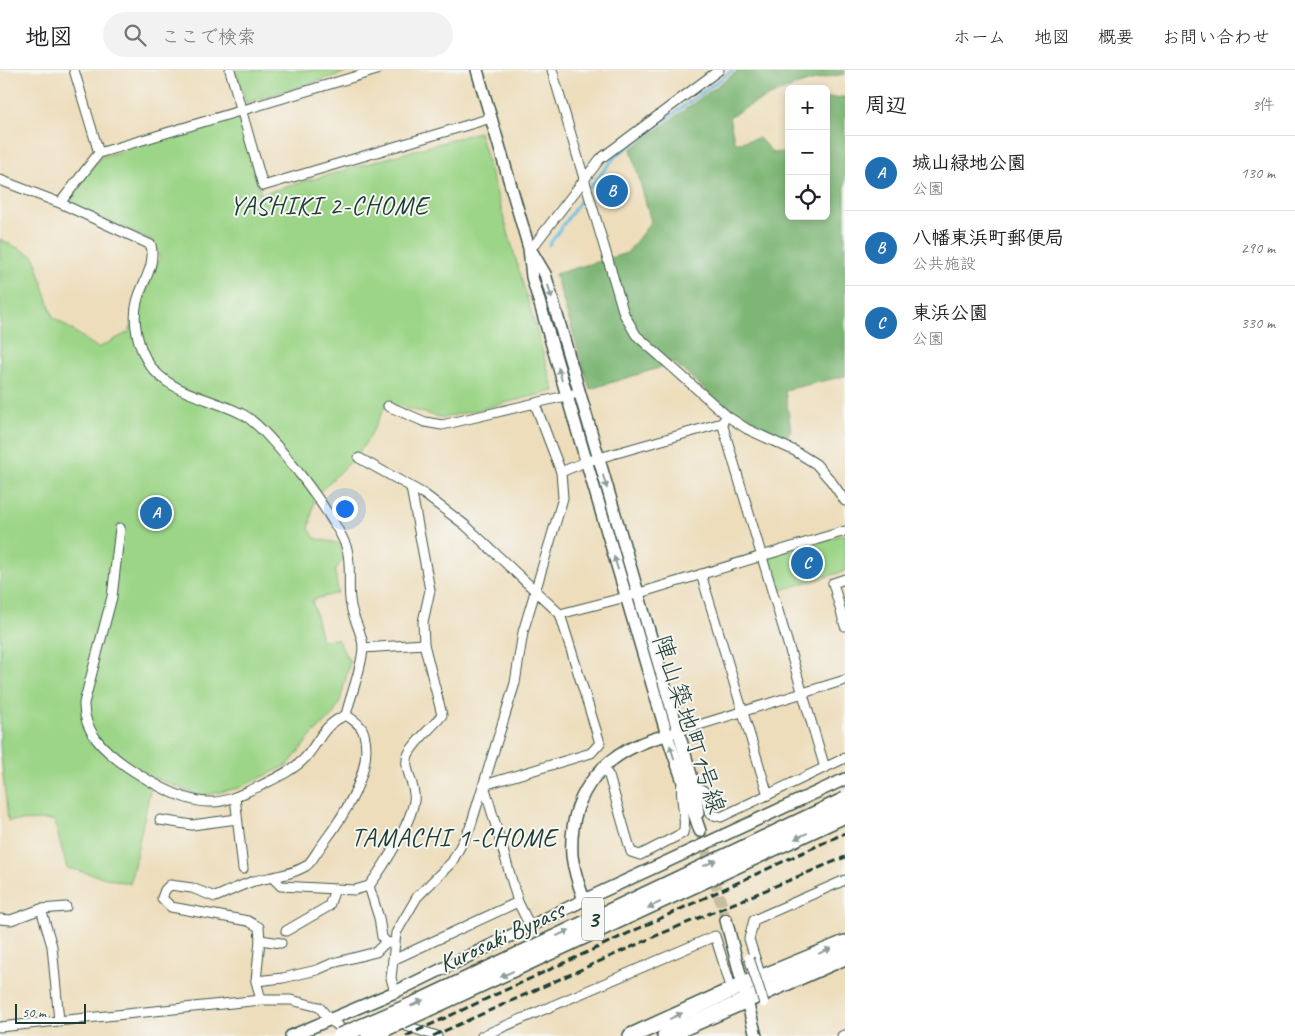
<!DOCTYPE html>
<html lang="ja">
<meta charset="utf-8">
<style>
:root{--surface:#fff;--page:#f2f2f2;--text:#202124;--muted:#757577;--line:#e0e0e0;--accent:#1f6fb2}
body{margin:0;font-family:Caveat,"Klee One",sans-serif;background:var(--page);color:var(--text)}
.controls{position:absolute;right:15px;top:15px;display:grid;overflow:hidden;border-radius:8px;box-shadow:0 2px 8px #0003}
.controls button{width:45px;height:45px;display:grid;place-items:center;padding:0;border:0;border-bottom:1px solid var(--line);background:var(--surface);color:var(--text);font:25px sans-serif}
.scale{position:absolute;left:15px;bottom:12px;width:71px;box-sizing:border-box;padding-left:5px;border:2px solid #1f3d34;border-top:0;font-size:14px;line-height:18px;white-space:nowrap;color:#1f3d34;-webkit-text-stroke:4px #f6f6f2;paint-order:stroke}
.you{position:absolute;left:344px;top:438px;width:18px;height:18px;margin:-12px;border:4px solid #fff;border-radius:50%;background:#1a73e8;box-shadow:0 0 0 8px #1a73e833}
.badge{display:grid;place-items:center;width:32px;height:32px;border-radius:50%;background:var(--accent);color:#fff;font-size:16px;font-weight:700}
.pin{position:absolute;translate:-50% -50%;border:2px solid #fff;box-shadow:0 1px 5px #0006}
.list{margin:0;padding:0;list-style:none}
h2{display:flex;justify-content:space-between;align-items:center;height:65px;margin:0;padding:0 20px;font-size:21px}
h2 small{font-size:16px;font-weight:400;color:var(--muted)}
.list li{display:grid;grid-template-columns:32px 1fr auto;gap:15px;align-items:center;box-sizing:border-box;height:75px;padding:0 20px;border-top:1px solid var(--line)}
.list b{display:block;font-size:19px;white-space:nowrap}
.list p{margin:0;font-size:16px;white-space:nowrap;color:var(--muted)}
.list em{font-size:16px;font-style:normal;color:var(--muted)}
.icon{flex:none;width:28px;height:28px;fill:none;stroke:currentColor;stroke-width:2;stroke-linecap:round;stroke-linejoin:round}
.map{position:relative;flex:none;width:845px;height:966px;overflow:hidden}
header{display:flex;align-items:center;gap:30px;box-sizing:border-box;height:70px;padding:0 25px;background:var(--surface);border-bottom:1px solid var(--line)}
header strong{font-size:24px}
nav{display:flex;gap:28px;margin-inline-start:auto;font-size:18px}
.search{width:350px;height:45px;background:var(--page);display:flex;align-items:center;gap:12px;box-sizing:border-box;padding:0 18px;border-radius:28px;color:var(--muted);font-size:19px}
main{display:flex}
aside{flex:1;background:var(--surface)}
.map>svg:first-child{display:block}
.green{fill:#9cd587;stroke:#5e895e}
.forest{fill:#7db674;stroke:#4e7a54}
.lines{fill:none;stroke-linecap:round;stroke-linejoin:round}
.stream{stroke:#69c0e6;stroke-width:3}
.secondary-tunnel{stroke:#c4bda0;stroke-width:11;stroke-dasharray:11 5.5;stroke-linecap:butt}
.street-casing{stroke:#3e5548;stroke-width:11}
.secondary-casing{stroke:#3e5548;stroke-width:14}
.highway-casing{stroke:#3e5548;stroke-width:18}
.street{stroke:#fff;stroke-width:9}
.secondary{stroke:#fff;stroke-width:11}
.highway{stroke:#fff;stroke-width:15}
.rail{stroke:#1f3d34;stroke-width:3;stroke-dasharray:8 4;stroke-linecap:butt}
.street-bridge-casing{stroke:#3e5548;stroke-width:11;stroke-linecap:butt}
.highway-bridge-casing{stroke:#3e5548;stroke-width:18;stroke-linecap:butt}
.street-bridge{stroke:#fff;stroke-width:9}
.highway-bridge{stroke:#fff;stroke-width:15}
.oneway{fill:#8f9e9a}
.labels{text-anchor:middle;stroke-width:4;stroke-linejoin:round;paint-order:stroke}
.shield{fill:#f6f6f2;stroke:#60746d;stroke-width:1}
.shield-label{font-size:24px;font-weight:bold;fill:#1f3d34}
.street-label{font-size:25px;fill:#1f3d34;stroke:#f6f6f2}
.neighbourhood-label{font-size:26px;letter-spacing:1px;fill:#1f3d34;stroke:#f6f6f2}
</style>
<header>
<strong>地図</strong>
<div class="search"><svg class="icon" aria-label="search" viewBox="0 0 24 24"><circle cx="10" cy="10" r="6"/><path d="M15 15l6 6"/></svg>ここで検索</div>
<nav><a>ホーム</a><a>地図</a><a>概要</a><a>お問い合わせ</a></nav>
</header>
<main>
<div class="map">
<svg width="845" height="966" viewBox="0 0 845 966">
<rect width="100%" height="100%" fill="#f6f6f2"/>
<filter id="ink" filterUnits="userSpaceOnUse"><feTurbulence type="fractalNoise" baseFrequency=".02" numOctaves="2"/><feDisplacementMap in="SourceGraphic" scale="10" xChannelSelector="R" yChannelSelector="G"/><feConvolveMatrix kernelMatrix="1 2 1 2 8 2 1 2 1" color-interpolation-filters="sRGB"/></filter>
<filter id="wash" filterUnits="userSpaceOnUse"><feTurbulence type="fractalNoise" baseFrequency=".0096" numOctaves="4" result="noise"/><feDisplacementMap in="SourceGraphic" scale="20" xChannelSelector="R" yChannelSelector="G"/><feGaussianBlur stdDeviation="1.12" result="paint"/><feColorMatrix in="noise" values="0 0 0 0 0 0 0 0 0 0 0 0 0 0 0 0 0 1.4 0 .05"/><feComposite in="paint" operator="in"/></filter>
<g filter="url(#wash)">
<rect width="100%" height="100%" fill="#edddbb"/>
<g class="green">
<path d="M236,0H354L246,33Z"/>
<path d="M235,48L241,50L261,124L479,62L554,321L443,348L387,333L369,368L356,387L315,426L309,459L315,468L340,474L343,489L335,501L338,523L312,530L322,570L337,569L350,592L340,631L333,645L312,665L288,695L239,718L200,726L153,707L130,814L67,798L54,750L8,751L0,676V169L34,186L53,247L98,278L129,262L160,188L153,171L65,132L101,87Z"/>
<path d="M845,464V501L778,521L767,486Z"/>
</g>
<path class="forest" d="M739,0H845V4C803,10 765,26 729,47L735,73L759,68L773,83L784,82L789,76V146H826V28L845,27V306L785,320L791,360L785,369L749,355L730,342L675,293L590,319L555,204L627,183L651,152L631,79Z"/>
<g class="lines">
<g class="stream">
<path d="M589,118L616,86L733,0"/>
<path d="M549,175L586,123"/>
</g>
</g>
</g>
<g filter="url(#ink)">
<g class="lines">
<path class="secondary-tunnel" d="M700,761L726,850"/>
<defs>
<g id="street">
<path d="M74,0L99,83"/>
<path d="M230,0L263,116L491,48"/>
<path d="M552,0L624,244L636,265L727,346L747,359L795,381L816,394L831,411L845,431"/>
<path d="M0,110L60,133L151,175C156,197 142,212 137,232C132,252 138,277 149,294C170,325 214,328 244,345C270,360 339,451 347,479C352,498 347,518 351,536C353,549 364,566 363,579C361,601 351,624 346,645"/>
<path d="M60,133L99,83L377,0"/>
<path d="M529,178L535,174L600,89L719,0"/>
<path d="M388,336L425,352L442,355L578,323"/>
<path d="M722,353L825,698"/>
<path d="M359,388L424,424L465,455L560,544L600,673L591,683L484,715L518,832L530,856"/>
<path d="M561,402L585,392L722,353L724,350"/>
<path d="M120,458L112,527L84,633C83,662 105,681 126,696C148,711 185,734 213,732C229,732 245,722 260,716C274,709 294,700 305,688C321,670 321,656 346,645"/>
<path d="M701,504L768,725"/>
<path d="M845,509L833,513L845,556"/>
<path d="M560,544L626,527L845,461"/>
<path d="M363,578L424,574"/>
<path d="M673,663L845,610"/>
<path d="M602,697L609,706L631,782L640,785L683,763C688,750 679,730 682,713"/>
<path d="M694,715L704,721L710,744L721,747L845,688"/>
<path d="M235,727L243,799"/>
<path d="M160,750L192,755L237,749"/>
<path d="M273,808L281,816L355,820L369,816"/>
<path d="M41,839L52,876L59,951"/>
<path d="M0,849L11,850L41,839L66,837"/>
<path d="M286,861L329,836L335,819"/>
<path d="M260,870L281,873"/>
<path d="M395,874L386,872L382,867L379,848L369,816C384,796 410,755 414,731C417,716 401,697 409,683C417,669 432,658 442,645L424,574L423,552L430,520L411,418"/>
<path d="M393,890L518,832"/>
<path d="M761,907L749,869L754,850L845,810"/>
<path d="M256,911L283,908L317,900L333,893L376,882L386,872"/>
<path d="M395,922L391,908L396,863L417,827L452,792L470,758L515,613L523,562L563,428L561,402L535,334"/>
<path d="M261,930L256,911L260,870L259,857L248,851L171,837L162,828L165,820L170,815L192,818L215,827C228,822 241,815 254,811C271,807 291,805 306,796C312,792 317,781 322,775C343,747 374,701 364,664C362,655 353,650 346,645"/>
<path d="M397,953L437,966"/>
<path d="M0,957L261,930H291L319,937L330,950L349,964"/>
<path d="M482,966L715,866L732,920"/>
<path d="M842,966L845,965"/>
</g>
<g id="secondary">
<path d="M477,0L529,178L532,207L667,665L700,761"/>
<path d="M532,182L545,204L694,715L698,743"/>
<path d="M584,830C579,816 574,801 572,786C568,720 606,680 667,665"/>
<path d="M726,850L756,966"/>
<path d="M291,966L395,922L584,830L845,709"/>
</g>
<g id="highway">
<path d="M631,966L743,915L845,873"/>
<path d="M665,966L845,887"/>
</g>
</defs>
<use href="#street" class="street-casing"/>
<use href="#secondary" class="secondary-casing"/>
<use href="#highway" class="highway-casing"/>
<use href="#street" class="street"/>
<use href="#secondary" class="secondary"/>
<use href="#highway" class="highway"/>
<g class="rail">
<path d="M406,966L845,763"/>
<path d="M433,966L658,865L845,787"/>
</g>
<defs>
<path id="street-bridge" d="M749,888L764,933"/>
<g id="highway-bridge">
<path d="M340,966L415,934L845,730"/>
<path d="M369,966L845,745"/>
</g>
</defs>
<use href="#street-bridge" class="street-bridge-casing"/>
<use href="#highway-bridge" class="highway-bridge-casing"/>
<use href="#street-bridge" class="street-bridge"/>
<use href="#highway-bridge" class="highway-bridge"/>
</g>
<defs><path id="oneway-solid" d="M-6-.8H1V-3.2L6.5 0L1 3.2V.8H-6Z" transform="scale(1.25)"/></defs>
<g class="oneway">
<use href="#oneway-solid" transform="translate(550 222) rotate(74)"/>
<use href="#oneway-solid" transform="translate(560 304) rotate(-106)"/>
<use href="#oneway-solid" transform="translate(605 412) rotate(73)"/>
<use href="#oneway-solid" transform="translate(616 493) rotate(-107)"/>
<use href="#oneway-solid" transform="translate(672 682) rotate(-108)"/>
<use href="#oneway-solid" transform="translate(801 766) rotate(155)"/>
<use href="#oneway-solid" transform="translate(710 793) rotate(-25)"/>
<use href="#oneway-solid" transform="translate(654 835) rotate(155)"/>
<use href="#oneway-solid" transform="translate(563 863) rotate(-25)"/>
<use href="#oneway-solid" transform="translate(825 881) rotate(-23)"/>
<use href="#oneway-solid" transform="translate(507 904) rotate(155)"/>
<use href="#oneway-solid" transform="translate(417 933) rotate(-25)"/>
<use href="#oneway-solid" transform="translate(676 946) rotate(-25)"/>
</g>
</g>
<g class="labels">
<rect class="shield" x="582" y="827.5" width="22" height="43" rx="4"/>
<g class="shield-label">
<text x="593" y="857">3</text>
</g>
<g class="street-label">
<text transform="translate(690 654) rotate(72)" y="9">陣山築地町1号線</text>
<text transform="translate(501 866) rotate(-25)" y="9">Kurosaki Bypass</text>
</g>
<g class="neighbourhood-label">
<text x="329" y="144">YASHIKI 2-CHOME</text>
<text x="454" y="776">TAMACHI 1-CHOME</text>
</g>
</g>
</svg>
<div class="controls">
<button>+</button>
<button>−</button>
<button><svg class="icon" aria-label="locate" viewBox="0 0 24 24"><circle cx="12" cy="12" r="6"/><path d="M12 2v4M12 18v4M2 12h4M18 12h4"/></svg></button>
</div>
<div class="scale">50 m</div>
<div class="you"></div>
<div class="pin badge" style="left:156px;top:443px">A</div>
<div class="pin badge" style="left:612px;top:121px">B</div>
<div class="pin badge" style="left:807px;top:493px">C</div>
</div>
<aside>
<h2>周辺<small>3件</small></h2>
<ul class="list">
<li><span class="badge">A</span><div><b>城山緑地公園</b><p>公園</p></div><em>130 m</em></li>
<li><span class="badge">B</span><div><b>八幡東浜町郵便局</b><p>公共施設</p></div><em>290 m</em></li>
<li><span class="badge">C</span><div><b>東浜公園</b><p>公園</p></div><em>330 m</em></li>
</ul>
</aside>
</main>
